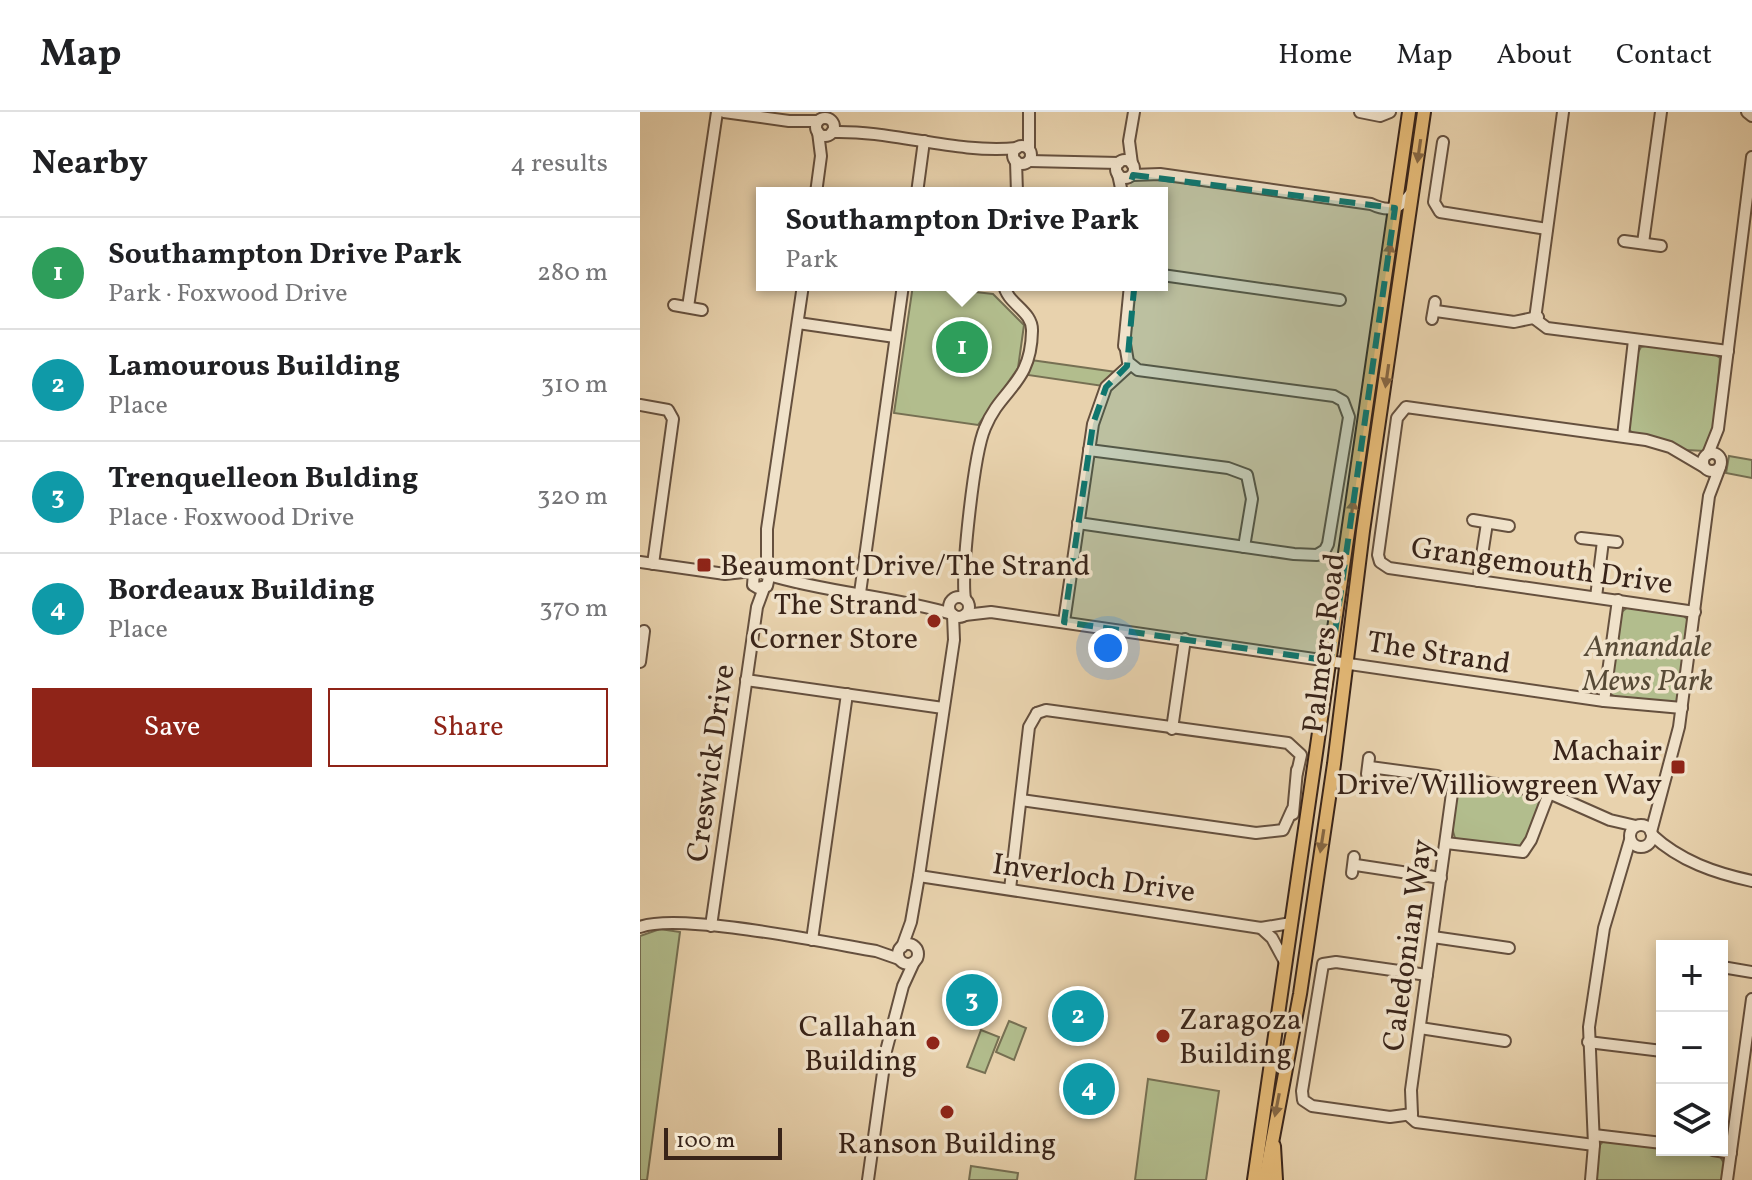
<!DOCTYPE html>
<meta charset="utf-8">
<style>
:root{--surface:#fff;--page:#f6f6f6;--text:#202124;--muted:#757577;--line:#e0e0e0;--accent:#8f2418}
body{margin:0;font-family:Vollkorn,serif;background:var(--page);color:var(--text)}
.controls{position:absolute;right:24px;bottom:24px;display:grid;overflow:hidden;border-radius:0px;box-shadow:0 4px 12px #0003}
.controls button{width:72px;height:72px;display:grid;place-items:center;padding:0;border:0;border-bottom:2px solid var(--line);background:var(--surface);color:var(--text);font:40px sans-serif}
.scale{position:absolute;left:24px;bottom:20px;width:118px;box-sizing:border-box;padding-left:8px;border:4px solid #392419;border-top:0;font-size:22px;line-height:28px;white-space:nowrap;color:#392419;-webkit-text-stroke:6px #f0e2ca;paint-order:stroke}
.you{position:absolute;left:468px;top:536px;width:28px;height:28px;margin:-20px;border:6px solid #fff;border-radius:50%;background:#1a73e8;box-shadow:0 0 0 12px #1a73e833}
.badge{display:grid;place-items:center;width:52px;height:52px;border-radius:50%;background:var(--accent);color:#fff;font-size:26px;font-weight:700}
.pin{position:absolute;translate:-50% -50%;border:4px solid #fff;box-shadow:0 2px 8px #0006}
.popup{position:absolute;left:116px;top:75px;width:412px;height:104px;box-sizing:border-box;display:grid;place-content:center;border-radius:0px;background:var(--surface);filter:drop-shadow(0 2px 6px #0005);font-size:26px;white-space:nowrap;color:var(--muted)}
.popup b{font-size:30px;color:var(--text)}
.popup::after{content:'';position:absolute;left:50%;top:100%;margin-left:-16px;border:16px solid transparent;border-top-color:var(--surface)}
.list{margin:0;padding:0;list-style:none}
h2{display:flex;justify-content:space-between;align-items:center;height:104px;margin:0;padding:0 32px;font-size:34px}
h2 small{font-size:26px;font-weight:400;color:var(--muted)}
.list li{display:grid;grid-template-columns:52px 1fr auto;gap:24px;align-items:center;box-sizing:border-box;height:112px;padding:0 32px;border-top:2px solid var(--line)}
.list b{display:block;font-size:30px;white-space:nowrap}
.list p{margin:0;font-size:26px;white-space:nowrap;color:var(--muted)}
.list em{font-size:26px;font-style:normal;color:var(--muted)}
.actions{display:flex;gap:16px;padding:24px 32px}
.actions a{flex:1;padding:18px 0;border:2px solid var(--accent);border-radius:0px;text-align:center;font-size:28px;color:var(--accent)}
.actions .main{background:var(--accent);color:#fff}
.icon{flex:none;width:44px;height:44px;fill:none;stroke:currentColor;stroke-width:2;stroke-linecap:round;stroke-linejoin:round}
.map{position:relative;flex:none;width:1112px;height:1068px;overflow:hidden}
header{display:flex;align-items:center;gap:48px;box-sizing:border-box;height:112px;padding:0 40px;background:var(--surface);border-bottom:2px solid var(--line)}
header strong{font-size:38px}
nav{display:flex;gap:44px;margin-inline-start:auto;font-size:28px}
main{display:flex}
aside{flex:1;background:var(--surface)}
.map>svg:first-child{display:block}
.green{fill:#b2bd8d;stroke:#767053;stroke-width:2}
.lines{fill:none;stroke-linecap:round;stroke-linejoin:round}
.minor-casing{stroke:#65503e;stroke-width:14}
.major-casing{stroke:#392419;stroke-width:16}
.minor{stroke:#f0e2ca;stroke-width:10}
.major{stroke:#e4b976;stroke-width:12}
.oneway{fill:#866743}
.marked{fill:#0f766e;fill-opacity:0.2;stroke:#0f766e;stroke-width:6;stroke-dasharray:16 10;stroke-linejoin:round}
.poi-dot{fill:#8f2418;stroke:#f0e2ca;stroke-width:3}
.labels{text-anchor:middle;stroke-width:7;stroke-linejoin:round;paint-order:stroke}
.poi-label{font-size:30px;fill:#392419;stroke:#f0e2ca;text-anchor:end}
.street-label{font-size:30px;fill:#392419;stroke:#f0e2ca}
.park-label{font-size:30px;font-style:italic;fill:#574a36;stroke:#f0e2ca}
</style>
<header>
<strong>Map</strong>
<nav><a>Home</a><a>Map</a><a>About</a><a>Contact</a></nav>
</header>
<main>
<aside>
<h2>Nearby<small>4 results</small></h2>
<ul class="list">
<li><span class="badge" style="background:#2e9e5b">1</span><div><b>Southampton Drive Park</b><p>Park · Foxwood Drive</p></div><em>280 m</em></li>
<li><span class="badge" style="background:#0f9aa8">2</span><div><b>Lamourous Building</b><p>Place</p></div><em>310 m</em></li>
<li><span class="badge" style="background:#0f9aa8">3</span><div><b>Trenquelleon Bulding</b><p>Place · Foxwood Drive</p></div><em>320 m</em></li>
<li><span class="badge" style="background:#0f9aa8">4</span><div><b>Bordeaux Building</b><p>Place</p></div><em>370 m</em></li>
</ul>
<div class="actions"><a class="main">Save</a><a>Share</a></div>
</aside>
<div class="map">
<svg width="1112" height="1068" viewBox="0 0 1112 1068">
<rect width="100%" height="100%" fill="#e8d2ad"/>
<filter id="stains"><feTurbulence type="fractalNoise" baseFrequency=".0025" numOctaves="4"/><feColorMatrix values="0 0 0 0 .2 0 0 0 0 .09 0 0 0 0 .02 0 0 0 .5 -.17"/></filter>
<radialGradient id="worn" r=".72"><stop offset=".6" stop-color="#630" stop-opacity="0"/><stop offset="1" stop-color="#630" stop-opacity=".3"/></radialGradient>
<g class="green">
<path d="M273,173L353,182L384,213L378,256L338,313L254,301Z"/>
<path d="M1010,233L1074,242L1080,246L1074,319L1065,339L1046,338L994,322L988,317L996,244L1001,235Z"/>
<path d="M391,248L476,260L463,274L388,263Z"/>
<path d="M1089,344L1112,348V366L1086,361Z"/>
<path d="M988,495L1043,503L1048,508L1037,591L976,586L970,581L979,502Z"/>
<path d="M826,674L897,685L901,694L887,730L880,737L816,728C809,714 812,683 826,674Z"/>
<path d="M20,817L40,820L7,1068H0V824Z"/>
<path d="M369,909L386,916L374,948L356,940Z"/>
<path d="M341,918L359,925L345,961L327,955Z"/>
<path d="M508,967L579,979L566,1068H495Z"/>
<path d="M965,1027L1022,1034V1038L1079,1043L1084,1051L1083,1068H955L959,1034Z"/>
<path d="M331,1054L378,1061L377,1068H329Z"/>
</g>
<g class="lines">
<defs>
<g id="minor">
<path d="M84,0L149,9H178"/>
<path d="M389,0V37"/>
<path d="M720,0L740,4L750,0"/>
<path d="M923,0L895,207L907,216L1088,239"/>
<path d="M1107,0L1112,4"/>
<circle cx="185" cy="15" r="9"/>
<path d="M192,20C254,18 315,42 377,36"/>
<path d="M803,30L794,90L800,100L907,117"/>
<circle cx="382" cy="43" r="9"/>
<circle cx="485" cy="57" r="9"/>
<path d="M376,49L377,81"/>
<path d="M389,49L479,51"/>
<path d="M492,52L489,29L494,0"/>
<path d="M478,62L482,81"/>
<path d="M493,63L520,62L731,92C750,101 760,97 772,80"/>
<path d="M176,81L181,44L178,20"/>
<path d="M277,81L284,29"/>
<path d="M984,129L1021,134"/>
<path d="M1003,131L1021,0"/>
<path d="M522,163L700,188"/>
<path d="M34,193L62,198"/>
<path d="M48,195L77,0"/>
<path d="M796,199L874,210L898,205"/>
<path d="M792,207L795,190"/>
<path d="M158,211L255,225"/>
<path d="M484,234L490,173"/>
<path d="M0,293L28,298L33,307L13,452"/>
<path d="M983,324L994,228"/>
<path d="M449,338L588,356L607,363L612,387L604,435"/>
<circle cx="1072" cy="350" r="9"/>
<path d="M1068,342L1078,317L1112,45"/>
<path d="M833,408L869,414"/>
<path d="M438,411L654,442L677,443L685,438L688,432L709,305L703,289L694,284L498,258L488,250L485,232"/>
<path d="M941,426L977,430"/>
<path d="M0,450L85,462L122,458L129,465L127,474L118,476L113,473L114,460"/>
<path d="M127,461V417L163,173"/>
<path d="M129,463C188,481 251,484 312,502"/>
<path d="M838,469L847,411"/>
<path d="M220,481L263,173"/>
<path d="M956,485L963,429"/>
<circle cx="319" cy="495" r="10"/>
<path d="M325,487C321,460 334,341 345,316C361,276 391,273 392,219C393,199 367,192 364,173"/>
<path d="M1055,500L749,456L740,450L738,443L757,306L766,295L1006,328L1030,335L1064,355"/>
<path d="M325,503L351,500L964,589L1042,596"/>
<path d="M424,510L453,312L466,275L490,253"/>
<path d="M0,550L4,519"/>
<path d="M106,568L303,596"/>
<path d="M964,589L978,488"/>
<path d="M397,601L406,598L648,631L661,643L657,661"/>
<path d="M532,617L545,527"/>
<path d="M730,655L797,664L817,673"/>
<path d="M727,662L729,646"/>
<path d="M381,688L616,721L643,718L652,698"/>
<path d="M653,702L657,658"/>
<circle cx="1001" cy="724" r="11"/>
<path d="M1011,720L1039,615L1069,384L1080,355"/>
<path d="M1012,723C1040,749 1075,761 1112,769"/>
<path d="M806,731L883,740L891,728L909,681"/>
<path d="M716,753L801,766"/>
<path d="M712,761L714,745"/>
<path d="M279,764L621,816L651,811"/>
<path d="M370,777L389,615L397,601"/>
<path d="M71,814L117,495L124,476"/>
<path d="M0,815C39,800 188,831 236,839L259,847"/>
<path d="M621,816L632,826L645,850"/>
<path d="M793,825L869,836"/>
<path d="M172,828L207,582"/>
<circle cx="268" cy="842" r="10"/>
<path d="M262,835L271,810L279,764L314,528L313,503"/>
<path d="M1082,855L1112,860"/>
<path d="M780,916L865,929"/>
<path d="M948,930L1022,939"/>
<path d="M772,1002L771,978L813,674L826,667L909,681L970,708L996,714"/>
<path d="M772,1002L750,1005L672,994L663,988L662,979L683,852L696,850L787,863"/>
<path d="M768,1003L776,1010L954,1033"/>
<path d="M954,1023L1022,1031"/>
<path d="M1073,1038L1091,1041"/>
<path d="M228,1068L246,939L263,874L274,850"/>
<path d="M951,1068L954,1033L949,915L964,816L990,728"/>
<path d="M1087,1068L1112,887"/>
</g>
<g id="major">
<path d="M634,1034L636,1068"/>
<path d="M614,1068L769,0"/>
<path d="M625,1068L660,882L694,652L723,419L784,0"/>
</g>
</defs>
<use href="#minor" class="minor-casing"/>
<use href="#major" class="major-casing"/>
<use href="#minor" class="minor"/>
<use href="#major" class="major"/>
</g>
<defs><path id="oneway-solid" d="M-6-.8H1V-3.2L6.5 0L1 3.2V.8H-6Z" transform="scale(2)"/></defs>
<g class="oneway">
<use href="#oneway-solid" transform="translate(779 39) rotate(98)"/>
<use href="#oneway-solid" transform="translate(749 142) rotate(-82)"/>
<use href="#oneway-solid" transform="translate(747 264) rotate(98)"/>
<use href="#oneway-solid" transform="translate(712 399) rotate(-82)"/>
<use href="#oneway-solid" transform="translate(682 729) rotate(99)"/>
<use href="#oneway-solid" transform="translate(637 993) rotate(101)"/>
</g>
<path class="marked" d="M493,63L755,96L691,549L424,510L453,312L466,275L487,254L495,166L478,148L476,125Z"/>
<g class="poi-dot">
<rect x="56" y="445" width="16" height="16" rx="4"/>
<circle cx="294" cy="509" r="8"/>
<rect x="1030" y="647" width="16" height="16" rx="4"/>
<circle cx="523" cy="924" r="8"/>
<circle cx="293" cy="931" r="8"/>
<circle cx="307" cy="1000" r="8"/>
</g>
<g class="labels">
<g class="poi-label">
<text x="80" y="463" text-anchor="start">Beaumont Drive/The Strand</text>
<text x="278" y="502">The Strand<tspan x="278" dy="34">Corner Store</tspan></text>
<text x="1022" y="648">Machair<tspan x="1022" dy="34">Drive/Williowgreen Way</tspan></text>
<text x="539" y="917" text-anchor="start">Zaragoza<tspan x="539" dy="34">Building</tspan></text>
<text x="277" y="924">Callahan<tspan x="277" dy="34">Building</tspan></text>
<text x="307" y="1041" text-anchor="middle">Ranson Building</text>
</g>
<g class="street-label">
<text transform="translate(902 453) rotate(8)" y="10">Grangemouth Drive</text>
<text transform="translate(683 531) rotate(-83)" y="10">Palmers Road</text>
<text transform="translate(799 540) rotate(9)" y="10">The Strand</text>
<text transform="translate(70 651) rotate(-82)" y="10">Creswick Drive</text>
<text transform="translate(454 765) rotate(8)" y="10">Inverloch Drive</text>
<text transform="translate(767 833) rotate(-82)" y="10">Caledonian Way</text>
</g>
<g class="park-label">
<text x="1008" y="544">Annandale<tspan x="1008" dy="34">Mews Park</tspan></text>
</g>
</g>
<rect width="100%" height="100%" filter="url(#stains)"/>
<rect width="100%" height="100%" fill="url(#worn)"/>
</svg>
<div class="controls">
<button>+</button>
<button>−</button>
<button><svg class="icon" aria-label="layers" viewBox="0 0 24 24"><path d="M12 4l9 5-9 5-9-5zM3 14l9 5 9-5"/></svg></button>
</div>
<div class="scale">100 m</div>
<div class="you"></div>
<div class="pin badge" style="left:322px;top:235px;background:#2e9e5b">1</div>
<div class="popup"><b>Southampton Drive Park</b>Park</div>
<div class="pin badge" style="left:438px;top:904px;background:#0f9aa8">2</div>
<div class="pin badge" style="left:332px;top:888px;background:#0f9aa8">3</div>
<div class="pin badge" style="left:449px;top:977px;background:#0f9aa8">4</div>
</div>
</main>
